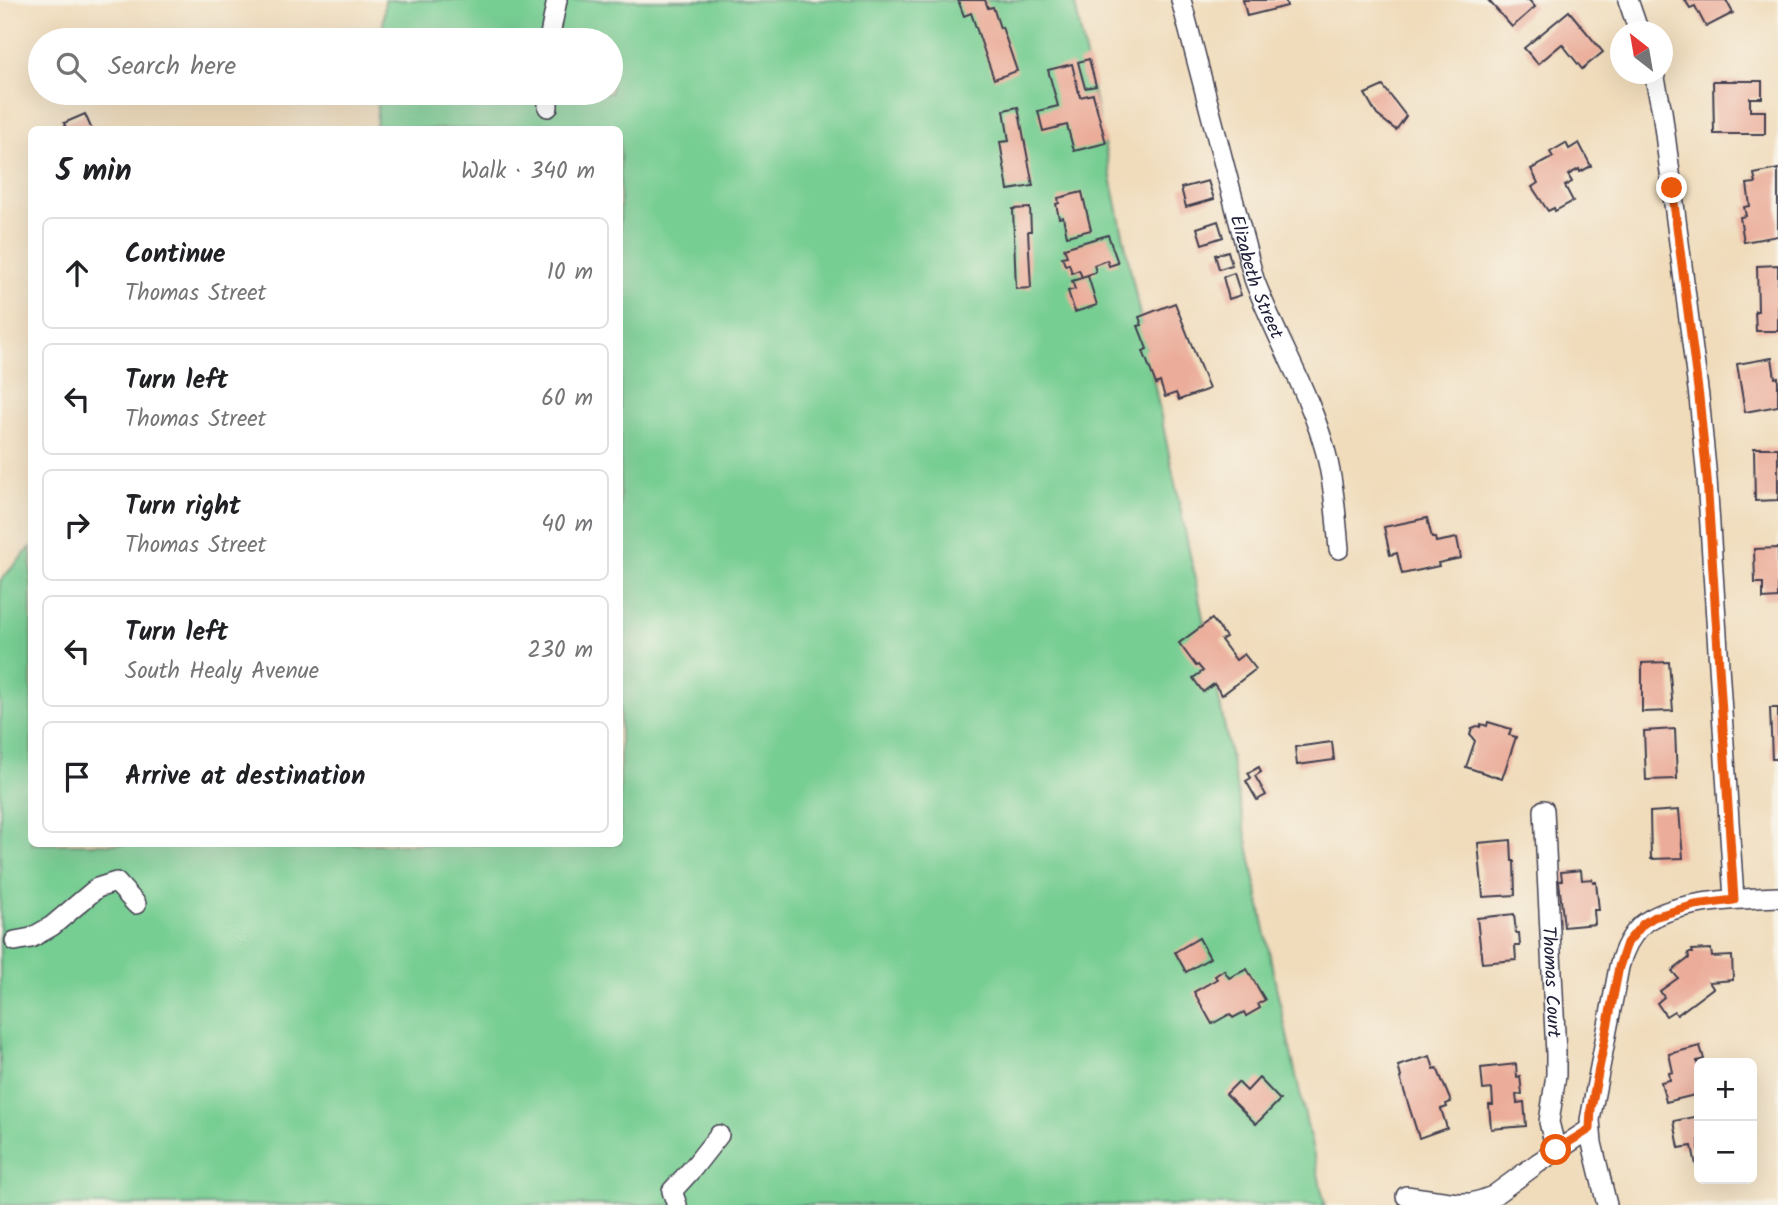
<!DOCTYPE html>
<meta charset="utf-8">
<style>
:root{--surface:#fff;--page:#f6f6f6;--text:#202124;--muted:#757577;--line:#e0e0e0}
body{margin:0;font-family:Kalam,sans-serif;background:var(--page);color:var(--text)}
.controls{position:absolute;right:21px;bottom:21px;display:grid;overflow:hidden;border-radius:10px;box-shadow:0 7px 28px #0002}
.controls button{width:63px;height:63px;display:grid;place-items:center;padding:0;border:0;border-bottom:2px solid var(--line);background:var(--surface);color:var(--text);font:35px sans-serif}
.compass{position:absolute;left:1610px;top:21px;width:63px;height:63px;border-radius:50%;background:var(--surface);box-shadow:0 7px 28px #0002;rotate:329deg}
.stop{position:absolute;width:21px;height:21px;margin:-16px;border:5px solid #ea580c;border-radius:50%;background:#fff}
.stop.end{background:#ea580c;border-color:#fff;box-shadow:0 2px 7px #0008}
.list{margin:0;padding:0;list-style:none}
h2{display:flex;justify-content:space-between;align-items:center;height:91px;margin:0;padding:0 28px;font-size:30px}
h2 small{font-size:23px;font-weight:400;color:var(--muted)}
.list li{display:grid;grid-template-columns:46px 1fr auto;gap:21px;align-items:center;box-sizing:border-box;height:112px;margin:0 14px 14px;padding:0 14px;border:2px solid var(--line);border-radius:10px}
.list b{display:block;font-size:26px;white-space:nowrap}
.list p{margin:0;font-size:23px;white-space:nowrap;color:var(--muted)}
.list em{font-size:23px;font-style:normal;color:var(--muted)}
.icon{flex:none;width:38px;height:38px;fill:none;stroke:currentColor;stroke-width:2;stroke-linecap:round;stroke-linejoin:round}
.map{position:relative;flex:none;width:1778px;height:1205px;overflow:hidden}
.search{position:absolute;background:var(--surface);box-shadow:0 7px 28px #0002;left:28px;top:28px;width:595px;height:77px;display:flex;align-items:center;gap:18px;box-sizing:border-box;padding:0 24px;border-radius:38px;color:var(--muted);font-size:26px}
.panel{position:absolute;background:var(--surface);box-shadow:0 7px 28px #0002;left:28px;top:126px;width:595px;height:721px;border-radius:10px}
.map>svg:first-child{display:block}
.green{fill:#77ce93;stroke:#4c7867;stroke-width:2}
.building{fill:#ebac99}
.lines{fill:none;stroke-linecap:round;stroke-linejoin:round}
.minor-casing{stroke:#413e4e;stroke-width:22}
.minor{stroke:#fff;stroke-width:19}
.route{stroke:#ea580c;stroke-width:9}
.labels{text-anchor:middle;stroke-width:6;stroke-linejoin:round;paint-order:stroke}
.street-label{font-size:19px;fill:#22223b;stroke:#f7f3e8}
</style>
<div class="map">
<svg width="1778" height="1205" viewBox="0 0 1778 1205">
<rect width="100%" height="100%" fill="#f7f3e8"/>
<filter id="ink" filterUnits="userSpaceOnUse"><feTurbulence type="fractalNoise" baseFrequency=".0143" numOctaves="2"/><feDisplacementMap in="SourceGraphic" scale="14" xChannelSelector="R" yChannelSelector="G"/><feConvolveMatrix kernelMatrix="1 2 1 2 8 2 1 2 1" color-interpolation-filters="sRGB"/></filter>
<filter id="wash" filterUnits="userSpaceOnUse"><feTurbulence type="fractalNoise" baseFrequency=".00686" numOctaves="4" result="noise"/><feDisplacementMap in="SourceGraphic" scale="28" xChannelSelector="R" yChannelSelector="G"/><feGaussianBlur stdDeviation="1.57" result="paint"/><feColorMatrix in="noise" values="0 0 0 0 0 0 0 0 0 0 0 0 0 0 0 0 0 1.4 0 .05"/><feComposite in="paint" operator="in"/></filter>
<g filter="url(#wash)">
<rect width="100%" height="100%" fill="#f0dcbb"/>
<path class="green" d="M385,0H1074L1198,593L1276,986L1325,1205H0V581L31,547L32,844H620V130L376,129L378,93H611V40H382Z"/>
<g id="blocks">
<g class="building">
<path d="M958,0H985L988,8L993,7L1000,28L1002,27L1017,71L994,79L971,13L964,16Z"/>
<path d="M1243,0H1285L1287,6L1247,16Z"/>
<path d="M1488,0H1529L1535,7L1512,27Z"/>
<path d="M1685,0H1726L1733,13L1706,27L1695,6L1690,8Z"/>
<path d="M1569,11L1603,52L1582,69L1562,44L1538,64L1524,48Z"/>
<path d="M1089,59L1096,86L1085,88L1078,62Z"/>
<path d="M1072,64L1080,97L1093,94L1106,143L1074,151L1067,125L1043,131L1038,111L1058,106L1048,70Z"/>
<path d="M1713,81H1762V98H1750V111H1765V134H1714Z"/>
<path d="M1383,86L1406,116L1396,130L1377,115L1365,94Z"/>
<path d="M1018,107L1033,186L1008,190L1000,142L1009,141L1004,110Z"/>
<path d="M85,114L92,130H67L64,123Z"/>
<path d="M1566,143L1569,149L1579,143L1591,166L1580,172L1579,169L1568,175L1572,182L1565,186L1573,201L1555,211L1554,208L1548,211L1532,187L1538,183L1531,169L1553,157L1550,152Z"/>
<path d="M1778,169V236L1744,242L1740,217L1746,216L1744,207L1750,206L1747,184L1756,183L1754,174Z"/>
<path d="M1208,181L1214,199L1186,207L1181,188Z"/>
<path d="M1082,192L1091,230L1067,236L1063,217L1059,218L1056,204L1059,203L1058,198Z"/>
<path d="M1030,208L1031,231H1028L1031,288L1016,289L1013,209Z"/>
<path d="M1218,221L1223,237L1202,244L1197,228Z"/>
<path d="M1108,235L1118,263L1109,266L1107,260L1094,265L1096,272L1082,277L1079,270L1072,273L1069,264L1065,265L1062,257L1067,256L1064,248Z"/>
<path d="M1228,251L1232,265L1219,269L1215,255Z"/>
<path d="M1778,265V331H1756L1755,311H1758L1757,266Z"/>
<path d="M1234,273L1241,295L1229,299L1223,277Z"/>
<path d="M1088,276L1097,305L1075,312L1068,291L1075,289L1072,281Z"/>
<path d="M1175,303L1209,389L1179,400L1176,393L1165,397L1160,382L1156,384L1143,351L1147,349L1138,326L1142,325L1139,317Z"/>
<path d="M1772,358L1775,378L1778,377V406L1745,412L1737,364Z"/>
<path d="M1754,448H1778V500L1755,501Z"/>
<path d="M1427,518L1432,538H1435L1436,542L1457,538L1461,558L1438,563L1439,566L1402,574L1397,553L1390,555L1384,527Z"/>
<path d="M1778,548V598L1763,599V583H1755L1754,549Z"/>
<path d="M1212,619L1226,637L1221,640L1236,660L1244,654L1256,669L1222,695L1214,684L1203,692L1193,678L1203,671L1198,665L1196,666L1179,643Z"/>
<path d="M1669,662L1673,711L1642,712V663Z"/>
<path d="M1770,708H1778V759H1772Z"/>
<path d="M1488,722L1511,729L1509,735L1516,737L1502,779L1466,767L1475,741L1470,735L1472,728L1477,726L1480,727L1481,724L1487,726Z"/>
<path d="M1675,729L1677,779L1646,780L1644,731Z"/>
<path d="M1332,742L1334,760L1297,765L1295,747Z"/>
<path d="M1259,767L1261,772L1255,776L1266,795L1257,800L1246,781L1251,778L1248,773Z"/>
<path d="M1679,810L1683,858L1651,859L1650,812Z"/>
<path d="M1511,840L1512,861H1514L1515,895L1483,897L1478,843Z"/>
<path d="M1581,870L1582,880L1592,879L1593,882H1596L1599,910H1594L1595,924L1564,927L1559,881L1562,880L1561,872Z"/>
<path d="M1514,914L1516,933H1519L1520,946H1515L1516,960L1482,963L1477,918Z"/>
<path d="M1199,938L1210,958L1186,972L1175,952Z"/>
<path d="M1711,949L1712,957L1732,956L1733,980L1709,982L1713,988L1677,1015L1674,1011L1666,1016L1657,1003L1664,997L1660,991L1678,978L1672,971L1689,958L1688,953H1693L1692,950Z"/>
<path d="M1247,969L1265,1000L1258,1004L1260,1008L1246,1016L1244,1012L1233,1018L1230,1014L1212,1024L1194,992L1217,979L1215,976L1224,970L1229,978Z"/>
<path d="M1700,1046L1704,1059L1697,1061L1699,1072V1094L1666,1102L1661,1082L1670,1080L1669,1073L1673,1072L1669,1054Z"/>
<path d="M1430,1056L1434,1069L1437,1068L1451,1102L1446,1104L1447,1107L1441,1109L1447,1128L1419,1138L1400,1078L1401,1077L1398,1066Z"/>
<path d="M1516,1064L1517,1077L1520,1076L1522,1094L1516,1095L1517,1103L1524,1102L1526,1126L1491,1129L1489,1105H1493L1492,1089L1483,1090L1481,1068Z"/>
<path d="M1259,1078L1280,1100L1256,1124L1226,1094L1238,1082L1247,1091Z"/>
<path d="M1699,1116V1164L1696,1165L1692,1146L1679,1148L1674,1121Z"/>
</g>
</g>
</g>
<g filter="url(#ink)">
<use href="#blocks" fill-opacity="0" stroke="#413e4e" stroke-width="2"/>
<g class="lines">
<defs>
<g id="minor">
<path id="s1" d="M1181,0L1254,279C1276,338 1310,393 1326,453C1334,485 1336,517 1339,549"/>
<path d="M1628,0L1639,32"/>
<path d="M549,40L557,0"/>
<path d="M1654,74L1662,111L1699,397L1707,479L1734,899"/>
<path d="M548,107V93"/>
<path id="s2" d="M1544,810L1556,1054V1075L1549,1122L1556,1150"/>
<path d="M15,941L31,938L52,926L97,888L116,882L136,904"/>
<path d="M1406,1196L1457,1203H1471L1482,1200L1493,1196L1538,1163L1590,1129"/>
<path d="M677,1205L672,1191L693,1168L719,1135"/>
<path d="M1607,1205L1592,1143L1590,1120L1619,967C1623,951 1629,937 1642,925C1672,900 1740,899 1778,897"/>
</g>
</defs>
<use href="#minor" class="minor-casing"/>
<use href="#minor" class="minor"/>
</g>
</g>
<g class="lines" filter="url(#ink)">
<path class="route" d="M1556,1150L1590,1129L1591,1109L1619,967L1627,943L1643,924L1654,917L1695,905L1734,900L1707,478L1699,397L1672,188"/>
</g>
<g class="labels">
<g class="street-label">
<text dy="7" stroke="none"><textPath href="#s1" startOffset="287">Elizabeth Street</textPath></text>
<text dy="7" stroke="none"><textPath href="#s2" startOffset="172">Thomas Court</textPath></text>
</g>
</g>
</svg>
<div class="controls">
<button>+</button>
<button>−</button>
</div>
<svg class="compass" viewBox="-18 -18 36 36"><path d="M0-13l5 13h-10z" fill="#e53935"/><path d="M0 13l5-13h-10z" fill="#757577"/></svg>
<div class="stop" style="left:1556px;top:1150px"></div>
<div class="stop end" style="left:1672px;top:188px"></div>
<div class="search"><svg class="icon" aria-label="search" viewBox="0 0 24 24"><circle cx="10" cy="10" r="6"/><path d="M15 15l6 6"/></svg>Search here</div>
<section class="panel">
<h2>5 min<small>Walk · 340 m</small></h2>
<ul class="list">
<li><svg class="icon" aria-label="ahead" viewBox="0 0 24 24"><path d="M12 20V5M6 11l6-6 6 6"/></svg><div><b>Continue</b><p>Thomas Street</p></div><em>10 m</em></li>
<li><svg class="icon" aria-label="left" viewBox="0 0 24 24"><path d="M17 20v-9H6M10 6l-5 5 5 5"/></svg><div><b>Turn left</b><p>Thomas Street</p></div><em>60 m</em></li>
<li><svg class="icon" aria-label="right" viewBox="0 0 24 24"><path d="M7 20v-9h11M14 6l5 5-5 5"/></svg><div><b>Turn right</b><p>Thomas Street</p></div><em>40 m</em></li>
<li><svg class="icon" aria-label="left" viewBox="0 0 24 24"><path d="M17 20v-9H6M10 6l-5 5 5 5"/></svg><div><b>Turn left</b><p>South Healy Avenue</p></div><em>230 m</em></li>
<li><svg class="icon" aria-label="arrive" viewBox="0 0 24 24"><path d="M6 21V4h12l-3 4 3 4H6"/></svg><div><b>Arrive at destination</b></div></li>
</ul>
</section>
</div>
